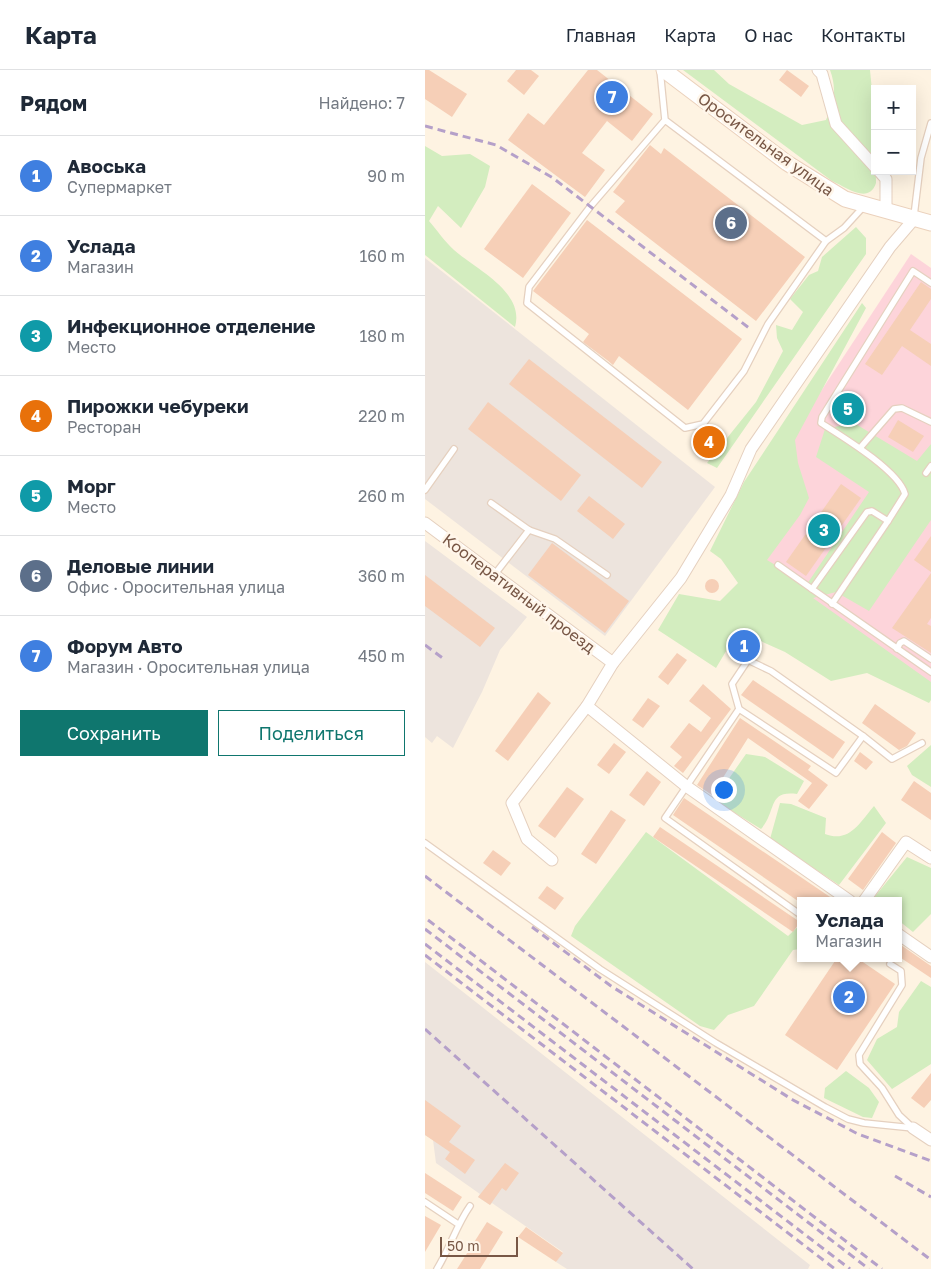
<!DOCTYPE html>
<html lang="ru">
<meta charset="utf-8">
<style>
:root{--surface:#fff;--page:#f6f6f7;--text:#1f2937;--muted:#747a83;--line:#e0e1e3;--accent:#0f766e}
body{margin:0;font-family:"Golos Text",sans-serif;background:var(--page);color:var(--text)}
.controls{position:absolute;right:15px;top:15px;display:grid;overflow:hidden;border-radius:0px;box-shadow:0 5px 20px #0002}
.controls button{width:45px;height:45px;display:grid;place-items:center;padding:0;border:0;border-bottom:1px solid var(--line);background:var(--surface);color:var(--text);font:25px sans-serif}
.scale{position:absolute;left:15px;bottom:12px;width:78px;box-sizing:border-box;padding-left:5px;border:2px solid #785746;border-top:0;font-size:14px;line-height:18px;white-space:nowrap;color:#785746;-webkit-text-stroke:4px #fff6ea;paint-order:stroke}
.you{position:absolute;left:298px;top:719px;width:18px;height:18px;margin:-12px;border:4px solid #fff;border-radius:50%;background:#1a73e8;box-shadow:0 0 0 8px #1a73e833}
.badge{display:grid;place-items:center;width:32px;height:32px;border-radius:50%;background:var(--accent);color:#fff;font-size:16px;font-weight:700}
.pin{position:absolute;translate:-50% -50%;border:2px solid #fff;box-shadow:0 1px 5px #0006}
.popup{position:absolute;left:372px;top:827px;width:105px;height:65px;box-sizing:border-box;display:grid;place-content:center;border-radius:0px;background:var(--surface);filter:drop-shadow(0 1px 4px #0005);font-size:16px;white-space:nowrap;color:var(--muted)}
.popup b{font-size:19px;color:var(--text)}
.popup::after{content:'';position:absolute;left:50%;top:100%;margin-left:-10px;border:10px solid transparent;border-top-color:var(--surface)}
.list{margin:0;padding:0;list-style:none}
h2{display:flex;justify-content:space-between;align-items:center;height:65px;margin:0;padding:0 20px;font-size:21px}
h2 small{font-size:16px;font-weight:400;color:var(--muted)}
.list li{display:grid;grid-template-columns:32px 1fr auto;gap:15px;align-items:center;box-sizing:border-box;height:80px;padding:0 20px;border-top:1px solid var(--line)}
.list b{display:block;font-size:19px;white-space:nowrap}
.list p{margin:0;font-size:16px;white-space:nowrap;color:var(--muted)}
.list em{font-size:16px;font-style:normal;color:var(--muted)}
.actions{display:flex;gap:10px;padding:15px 20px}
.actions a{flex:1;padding:11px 0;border:1px solid var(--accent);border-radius:0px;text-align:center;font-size:18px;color:var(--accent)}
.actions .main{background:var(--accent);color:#fff}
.map{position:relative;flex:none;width:506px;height:1199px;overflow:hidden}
header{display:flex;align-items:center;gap:30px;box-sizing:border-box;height:70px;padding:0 25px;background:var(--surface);border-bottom:1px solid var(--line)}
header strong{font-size:24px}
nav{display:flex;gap:28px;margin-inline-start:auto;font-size:18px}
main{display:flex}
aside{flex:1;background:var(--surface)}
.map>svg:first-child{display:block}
.industrial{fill:#ede4dd}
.medical{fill:#fdd4da}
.green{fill:#d3edbf}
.building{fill:#f6cfb7}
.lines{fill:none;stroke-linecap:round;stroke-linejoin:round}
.service-casing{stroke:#e5d0bf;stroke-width:8}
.minor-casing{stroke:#e5d0bf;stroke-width:13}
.secondary-casing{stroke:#ebd1bc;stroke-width:17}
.service{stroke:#fff;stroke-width:5.5}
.minor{stroke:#fff;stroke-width:11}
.secondary{stroke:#fff;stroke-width:15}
.rail{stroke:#b5a0c9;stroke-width:3;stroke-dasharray:8 5;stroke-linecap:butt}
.labels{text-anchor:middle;stroke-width:5;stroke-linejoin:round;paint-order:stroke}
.street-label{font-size:16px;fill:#785746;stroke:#fff6ea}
</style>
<header>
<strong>Карта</strong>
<nav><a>Главная</a><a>Карта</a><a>О нас</a><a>Контакты</a></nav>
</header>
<main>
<aside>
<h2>Рядом<small>Найдено: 7</small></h2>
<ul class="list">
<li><span class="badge" style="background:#3f7fe0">1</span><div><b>Авоська</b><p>Супермаркет</p></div><em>90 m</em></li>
<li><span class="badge" style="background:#3f7fe0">2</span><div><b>Услада</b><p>Магазин</p></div><em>160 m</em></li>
<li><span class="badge" style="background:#0f9aa8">3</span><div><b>Инфекционное отделение</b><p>Место</p></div><em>180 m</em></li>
<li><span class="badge" style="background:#e8710a">4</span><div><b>Пирожки чебуреки</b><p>Ресторан</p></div><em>220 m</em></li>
<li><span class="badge" style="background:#0f9aa8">5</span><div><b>Морг</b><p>Место</p></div><em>260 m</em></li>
<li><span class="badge" style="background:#5c6f8a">6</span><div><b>Деловые линии</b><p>Офис · Оросительная улица</p></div><em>360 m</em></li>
<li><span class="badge" style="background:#3f7fe0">7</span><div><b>Форум Авто</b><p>Магазин · Оросительная улица</p></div><em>450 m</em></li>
</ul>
<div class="actions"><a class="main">Сохранить</a><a>Поделиться</a></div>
</aside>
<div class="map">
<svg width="506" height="1199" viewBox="0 0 506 1199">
<rect width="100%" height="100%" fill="#fef3e2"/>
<g class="industrial">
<path d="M0,188L290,417L180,566L0,429Z"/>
<path d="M0,471L102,547L75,580L57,622L28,678L12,666L7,673L0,667Z"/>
<path d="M0,892L385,1195L383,1199H142L131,1192L138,1182L67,1133L65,1135L53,1127L55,1124L11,1093L8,1070L0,1065Z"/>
</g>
<path class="medical" d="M486,184L506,198V613L295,475Z"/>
<g class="green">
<path d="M258,0H289L304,14L377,55L401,50C409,32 412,19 405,0H445L450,52L451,113C444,135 421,117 407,111Z"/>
<path d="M0,76L17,86L45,84L65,96L60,117L36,158L13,136L4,151C12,160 20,172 29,180C52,200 100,222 90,257L0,185Z"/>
<path d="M431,157L441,168V184L292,398L282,393L331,332L358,281L352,268L351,255L367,260L378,242L365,229L384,205L393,201L397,187Z"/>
<path d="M437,233L441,238L370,370L373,393L384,428L375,445L342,490L382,514L444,422L391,387L400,359L429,353L492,391L506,374V450L444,541L411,522L388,528L506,612V630L504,633L442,603L406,611L360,582L313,561L291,598L233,560L254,524L295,531L313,513L296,489L285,481L319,412Z"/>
<path d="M506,675V717L487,705L482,696Z"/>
<path d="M321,684L340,687L379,711L372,724C342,720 352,741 336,759L289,730Z"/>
<path d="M355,733L366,734L401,748L400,764C424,773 434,754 449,736L461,753L414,815L345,769Z"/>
<path d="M221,762L363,866L375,855V879L368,880L329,936L303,945L289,960L275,956L146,866L150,856Z"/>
<path d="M482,787L506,798V844L488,862L473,850V831L447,830Z"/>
<path d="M496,911L506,917V994L467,1019L442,990L452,969L472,957L474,942Z"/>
<path d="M421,1001L444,1018L454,1032L447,1048L438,1047L399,1028L400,1018Z"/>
</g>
<g class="building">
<path d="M0,0H4L42,24L27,47L0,29Z"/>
<path d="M91,0H106L114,6L99,25L82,11Z"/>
<path d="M163,0H172L228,44L207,71L182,51L157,83L180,100L160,127L83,70L103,43L119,55Z"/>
<path d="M362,0L384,16L376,27L354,10Z"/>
<path d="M225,75L236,84L239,78L380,187L331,251L190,142L200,131L188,122Z"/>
<path d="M107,114L146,143L98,208L59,179Z"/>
<path d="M162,150L317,269L263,340L194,286L188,295L182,290L158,272L164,264L108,221Z"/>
<path d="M496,212L506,219V229L485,260L506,274V296L477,276L457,305L440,294Z"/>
<path d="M104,289L237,392L217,418L84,314Z"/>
<path d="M424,321L440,332L423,357L407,346Z"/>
<path d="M63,332L156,405L136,431L43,359Z"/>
<path d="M473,350L499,366L488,382L463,367Z"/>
<path d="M416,414L436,428L381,506L361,492Z"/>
<path d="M164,426L200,454L188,469L152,441Z"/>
<path d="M506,466V502L489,490Z"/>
<path d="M127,473L204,531L180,563L103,505Z"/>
<path d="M506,503V548L502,554L506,556V583L467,558Z"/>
<path d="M0,505L70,558L55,577L0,536Z"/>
<circle cx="287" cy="516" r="7"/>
<path d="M319,563L331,571L318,589L307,580Z"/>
<path d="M252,583L262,590L243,615L233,607Z"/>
<path d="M328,610L420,672L408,689L316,625Z"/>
<path d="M278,614L306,639L258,703L249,696L257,687L245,677L264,653L276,662L286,648L264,631Z"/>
<path d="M113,622L126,633L83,691L70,681Z"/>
<path d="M223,628L235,636L218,658L207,650Z"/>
<path d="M450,634L491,663L482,676L474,680L437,653Z"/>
<path d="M315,648L386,696L383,700L403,715L384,739L373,731L387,713L323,668L287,725L272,715Z"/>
<path d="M189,673L201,682L184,704L172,695Z"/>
<path d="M435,682L448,692L441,700L429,691Z"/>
<path d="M222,701L236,712L219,736L204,725Z"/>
<path d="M489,711L506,723V750L476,730Z"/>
<path d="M142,717L159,729L130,768L113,756Z"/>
<path d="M259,728L411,831H373L248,745Z"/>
<path d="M186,740L201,750L171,794L156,784Z"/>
<path d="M235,757L375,852L368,862L228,767Z"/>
<path d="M457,762L471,773L438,820L423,809Z"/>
<path d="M68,780L86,793L76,806L58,793Z"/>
<path d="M122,816L139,828L130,840L113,828Z"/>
<path d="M473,873L506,896V908L473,886Z"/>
<path d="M412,888H432L470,914L412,1000L360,965Z"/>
<path d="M506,1003V1030L499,1038L486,1028Z"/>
<path d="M0,1030L36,1056L24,1072L50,1090L40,1104L20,1089L25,1082L0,1065Z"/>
<path d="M80,1093L94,1103L81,1121L77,1118L65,1135L53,1127Z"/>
<path d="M0,1103L37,1127L28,1141L0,1123Z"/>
<path d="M0,1146L16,1155L0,1182Z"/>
<path d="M62,1152L78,1162L55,1199H32Z"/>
<path d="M101,1157L138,1183L131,1192L93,1167Z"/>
</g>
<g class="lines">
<defs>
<g id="service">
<path d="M235,0L240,50L165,137L104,217L102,233L260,358L278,354L319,301L343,254L401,171L240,50"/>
<path d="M489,146L496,88L506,53"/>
<path d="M401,171L419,158L440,135"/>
<path d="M506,213L488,201L397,347L396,353C418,367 474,401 480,424L463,451L447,441L442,442L387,519L506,602"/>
<path d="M435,378L469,339L477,338L506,352"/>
<path d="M501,403L506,396"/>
<path d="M0,420L29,379"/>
<path d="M66,433L104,460L130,469L182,505"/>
<path d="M353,495L387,519"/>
<path d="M70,504L104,460"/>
<path d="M407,534L463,451"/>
<path d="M472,579L475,573L479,571L506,589"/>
<path d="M323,590L346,601L438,666L411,703L314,639L307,614Z"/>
<path d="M314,639L240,748L373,843"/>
<path d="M438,666L467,689L497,673"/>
<path d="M0,773L175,899L291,973L400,1037L423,1049L439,1053L488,1058"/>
<path d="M465,894L476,901L477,915L434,985L435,994L457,1018L474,1045L488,1058"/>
<path d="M0,1132L33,1154"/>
<path d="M12,1199C25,1178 31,1156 45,1136"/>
</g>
<g id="minor">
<path d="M393,0L397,4L411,54L450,97"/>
<path d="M454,101L461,109V141"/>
<path d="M0,453L188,593"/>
<path d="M127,790L102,769L87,733L162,636"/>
<path d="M425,831L261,716L162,636L188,593L256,508L306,425L326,379L465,177L489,149"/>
<path d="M439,831L481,772L506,788"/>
<path d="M473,864L506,887"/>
<path d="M488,1058L506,1070"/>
</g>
<path id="secondary" d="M239,0L362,93L420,129L506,153"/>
</defs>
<use href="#service" class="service-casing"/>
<use href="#minor" class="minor-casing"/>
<use href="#secondary" class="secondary-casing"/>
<use href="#service" class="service"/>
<use href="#minor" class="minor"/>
<use href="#secondary" class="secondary"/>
<g class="rail">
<path d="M0,56L71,75L128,108L324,258"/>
<path d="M0,575L19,589"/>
<path d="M0,806L506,1190"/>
<path d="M3,850L457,1199"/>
<path d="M107,857L186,916L368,1030L433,1064L506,1091"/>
<path d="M0,859L444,1199"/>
<path d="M0,874L425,1199"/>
<path d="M0,885L410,1199"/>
<path d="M0,959L268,1199"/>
<path d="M470,1106L506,1127"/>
</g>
</g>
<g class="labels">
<g class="street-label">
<text transform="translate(341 74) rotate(36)" y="6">Оросительная улица</text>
<text transform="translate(94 523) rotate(37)" y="6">Кооперативный проезд</text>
</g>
</g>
</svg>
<div class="controls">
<button>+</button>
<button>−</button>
</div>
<div class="scale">50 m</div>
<div class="you"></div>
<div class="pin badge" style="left:319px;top:576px;background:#3f7fe0">1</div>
<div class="pin badge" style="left:424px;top:927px;background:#3f7fe0">2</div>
<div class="popup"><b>Услада</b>Магазин</div>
<div class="pin badge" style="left:399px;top:460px;background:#0f9aa8">3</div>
<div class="pin badge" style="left:284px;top:372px;background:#e8710a">4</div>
<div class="pin badge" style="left:423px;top:339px;background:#0f9aa8">5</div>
<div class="pin badge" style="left:306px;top:153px;background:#5c6f8a">6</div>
<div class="pin badge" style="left:187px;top:27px;background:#3f7fe0">7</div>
</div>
</main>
